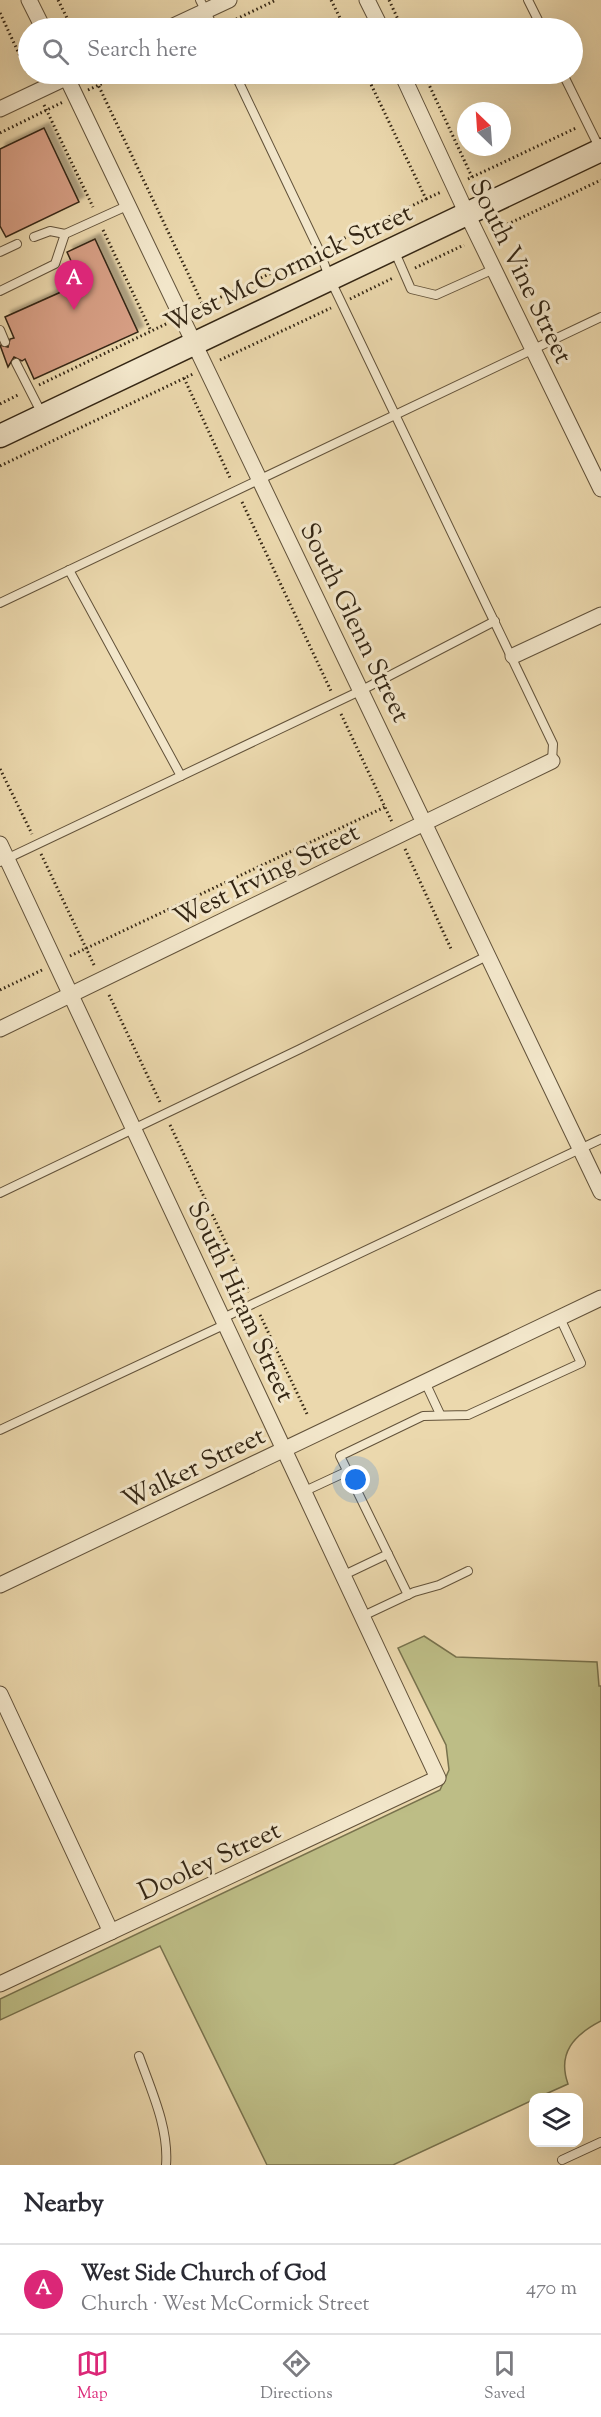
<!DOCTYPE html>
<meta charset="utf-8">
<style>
:root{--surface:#fff;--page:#f7f7f7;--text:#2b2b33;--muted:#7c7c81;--line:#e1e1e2;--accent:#db2777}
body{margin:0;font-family:"Sorts Mill Goudy",serif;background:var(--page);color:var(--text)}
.controls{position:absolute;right:18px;bottom:18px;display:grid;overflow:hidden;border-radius:12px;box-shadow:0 6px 24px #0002}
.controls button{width:54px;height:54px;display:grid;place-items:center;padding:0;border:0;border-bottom:2px solid var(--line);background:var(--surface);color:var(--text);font:30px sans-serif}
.compass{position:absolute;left:457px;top:102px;width:54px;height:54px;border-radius:50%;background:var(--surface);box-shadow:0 6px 24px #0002;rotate:335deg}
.you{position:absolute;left:356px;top:1480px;width:21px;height:21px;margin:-15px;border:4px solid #fff;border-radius:50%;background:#1a73e8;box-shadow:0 0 0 9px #1a73e833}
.badge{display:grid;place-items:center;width:39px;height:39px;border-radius:50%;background:var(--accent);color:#fff;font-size:20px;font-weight:700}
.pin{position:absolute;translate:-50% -50px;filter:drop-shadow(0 2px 3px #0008)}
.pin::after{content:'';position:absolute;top:32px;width:21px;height:18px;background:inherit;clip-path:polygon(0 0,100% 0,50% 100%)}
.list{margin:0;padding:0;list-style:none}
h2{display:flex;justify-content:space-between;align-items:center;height:78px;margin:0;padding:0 24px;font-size:26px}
h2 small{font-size:20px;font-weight:400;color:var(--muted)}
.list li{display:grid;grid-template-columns:39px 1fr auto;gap:18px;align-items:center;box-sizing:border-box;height:90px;padding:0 24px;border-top:2px solid var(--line)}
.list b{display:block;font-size:22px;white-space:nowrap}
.list p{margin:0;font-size:20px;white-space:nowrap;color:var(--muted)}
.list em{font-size:20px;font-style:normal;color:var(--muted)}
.icon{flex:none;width:33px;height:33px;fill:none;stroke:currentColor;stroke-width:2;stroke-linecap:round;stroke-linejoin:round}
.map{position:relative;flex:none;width:601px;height:2165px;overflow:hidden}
.search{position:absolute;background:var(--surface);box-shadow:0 6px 24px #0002;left:18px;right:18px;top:18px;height:66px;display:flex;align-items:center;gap:15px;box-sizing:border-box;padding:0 21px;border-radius:33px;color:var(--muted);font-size:22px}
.sheet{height:168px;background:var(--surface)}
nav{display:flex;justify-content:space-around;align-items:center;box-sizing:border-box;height:84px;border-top:2px solid var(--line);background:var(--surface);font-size:16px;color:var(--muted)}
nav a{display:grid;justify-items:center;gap:3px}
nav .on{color:var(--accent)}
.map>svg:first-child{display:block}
.green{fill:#bdbd86;stroke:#78724d;stroke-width:1.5}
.building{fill:#d79f85;stroke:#342614;stroke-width:1.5;filter:url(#shadow)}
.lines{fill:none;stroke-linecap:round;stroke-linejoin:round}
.lane-casing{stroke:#62523a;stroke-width:10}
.street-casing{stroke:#62523a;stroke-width:17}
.secondary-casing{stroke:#342614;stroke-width:25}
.path{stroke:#342614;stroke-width:3;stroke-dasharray:1.5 3;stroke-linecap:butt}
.lane{stroke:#f2e6ca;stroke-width:8}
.street{stroke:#f2e6ca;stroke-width:15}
.secondary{stroke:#f2e6ca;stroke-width:22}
.labels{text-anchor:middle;stroke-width:6;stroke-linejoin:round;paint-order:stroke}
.street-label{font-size:26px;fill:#342614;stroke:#f2e6ca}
</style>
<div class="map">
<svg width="601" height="2165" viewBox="0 0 601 2165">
<defs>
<filter id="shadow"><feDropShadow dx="5.5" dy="-5.5" stdDeviation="1.5" flood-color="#0004"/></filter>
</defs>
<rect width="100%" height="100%" fill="#ebd8ad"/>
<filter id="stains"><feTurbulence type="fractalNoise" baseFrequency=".00333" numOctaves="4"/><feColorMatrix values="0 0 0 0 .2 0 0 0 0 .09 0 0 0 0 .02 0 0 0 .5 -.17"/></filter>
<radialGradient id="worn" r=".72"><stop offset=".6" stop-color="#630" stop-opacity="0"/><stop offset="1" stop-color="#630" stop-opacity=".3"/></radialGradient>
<path class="green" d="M424,1636L456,1657L597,1662L599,1686H601V2021C574,2035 557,2053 568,2084L539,2097L534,2098L533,2100L393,2165H267L160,1946L0,2020V1999L440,1790L449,1770L446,1745L398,1648Z"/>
<g class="building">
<path d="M44,128L79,202L6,237L0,226V149Z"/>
<path d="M95,239L138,332L34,379L25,359L22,361L14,357L8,367L0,345L8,347L10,339L14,338L5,317L81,283L67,252Z"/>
</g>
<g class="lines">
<defs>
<g id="lane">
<path d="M200,0L214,28"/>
<path d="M528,0L542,28"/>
<path d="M235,74L319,250L330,279L553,744L552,761"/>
<path d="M563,74L600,149"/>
<path d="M34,237L50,231L65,234"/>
<path d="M394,250L411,289L436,295L494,269"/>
<path d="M0,252L17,244"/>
<path d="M0,291L55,264L65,234L129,205"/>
<path d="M0,330L5,342"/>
<path d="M16,363L42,414"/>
<path d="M69,570L181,776"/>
<path d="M0,603L601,317"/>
<path d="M0,862L362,690L495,621"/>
<path d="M0,1193L300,1049L489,955"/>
<path d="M223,1318L601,1139"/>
<path d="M425,1382L440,1414"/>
<path d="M0,1430L226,1324"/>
<path d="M305,1491L348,1471"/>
<path d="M344,1575L388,1554"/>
<path d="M408,1595L340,1456L423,1416L468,1415L581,1363L560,1318"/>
<path d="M363,1616L414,1592L439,1585L468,1571"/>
<path d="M139,2056C151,2090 169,2128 166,2165"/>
<path d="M562,2160L601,2142"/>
</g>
<g id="street">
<path d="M29,0L43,28"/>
<path d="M367,0L381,28"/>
<path d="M169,28L229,0"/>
<path d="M65,74L601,1192"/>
<path d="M402,74L467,214L601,489"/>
<path d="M0,109L74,74"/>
<path d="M513,656L601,615"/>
<path d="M0,844L438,1778L0,1984"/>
<path d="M0,1029L552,761"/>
<path d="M0,1585L601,1298"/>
<path d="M0,1694L111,1932"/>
</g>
<path id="secondary" d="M0,436L601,150"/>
</defs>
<use href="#lane" class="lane-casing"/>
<use href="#street" class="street-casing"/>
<use href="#secondary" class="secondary-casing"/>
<g class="path">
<path d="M58,0L72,28"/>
<path d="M331,0L345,28"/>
<path d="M389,0L402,28"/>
<path d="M0,13L28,73"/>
<path d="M224,25L276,0"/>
<path d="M93,74L203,305"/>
<path d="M424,74L472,177"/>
<path d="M88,90L123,74"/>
<path d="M44,105L93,207"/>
<path d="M0,133L63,102"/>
<path d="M468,179L576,128"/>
<path d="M426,199L441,192"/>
<path d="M103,230L151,331"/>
<path d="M491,232L601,180"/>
<path d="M328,246L426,199L366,74"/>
<path d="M415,268L464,245"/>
<path d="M350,299L393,278"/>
<path d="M196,309L309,255"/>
<path d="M220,360L331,308"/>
<path d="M184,378L231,480"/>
<path d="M39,385L168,323"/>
<path d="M0,404L20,394"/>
<path d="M0,466L193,374"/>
<path d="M242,502L331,691"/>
<path d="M341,714L392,822"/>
<path d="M0,769L32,834"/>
<path d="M405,849L452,951"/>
<path d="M41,854L95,967"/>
<path d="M70,956L385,807"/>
<path d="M0,990L42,970"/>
<path d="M109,995L160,1102"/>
<path d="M170,1125L249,1292"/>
<path d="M260,1315L308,1416"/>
</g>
<use href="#lane" class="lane"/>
<use href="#street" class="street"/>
<use href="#secondary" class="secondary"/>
</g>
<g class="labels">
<g class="street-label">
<text transform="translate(288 267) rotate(-25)" y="9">West McCormick Street</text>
<text transform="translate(522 271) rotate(64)" y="9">South Vine Street</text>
<text transform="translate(356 622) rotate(64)" y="9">South Glenn Street</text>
<text transform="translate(266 874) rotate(-26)" y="9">West Irving Street</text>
<text transform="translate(242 1301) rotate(65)" y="9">South Hiram Street</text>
<text transform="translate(193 1467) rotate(-26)" y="9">Walker Street</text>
<text transform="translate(209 1860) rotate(-25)" y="9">Dooley Street</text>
</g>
</g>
<rect width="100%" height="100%" filter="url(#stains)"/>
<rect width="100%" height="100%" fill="url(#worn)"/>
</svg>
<div class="controls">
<button><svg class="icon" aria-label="layers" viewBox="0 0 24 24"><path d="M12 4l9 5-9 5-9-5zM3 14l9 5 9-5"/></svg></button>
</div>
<svg class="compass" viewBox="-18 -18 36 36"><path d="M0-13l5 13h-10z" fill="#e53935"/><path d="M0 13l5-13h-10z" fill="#7c7c81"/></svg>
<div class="you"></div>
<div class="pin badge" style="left:74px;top:310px">A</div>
<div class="search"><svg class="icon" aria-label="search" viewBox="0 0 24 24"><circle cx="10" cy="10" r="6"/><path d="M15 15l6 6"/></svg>Search here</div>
</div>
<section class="sheet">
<h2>Nearby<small></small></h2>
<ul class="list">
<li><span class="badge">A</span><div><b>West Side Church of God</b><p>Church · West McCormick Street</p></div><em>470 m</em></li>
</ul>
</section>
<nav>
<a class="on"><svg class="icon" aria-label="map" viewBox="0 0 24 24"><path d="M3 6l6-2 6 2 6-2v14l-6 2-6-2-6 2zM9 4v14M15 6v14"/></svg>Map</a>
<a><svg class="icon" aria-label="directions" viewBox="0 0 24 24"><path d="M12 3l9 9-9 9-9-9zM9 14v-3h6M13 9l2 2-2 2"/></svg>Directions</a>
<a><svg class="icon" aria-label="saved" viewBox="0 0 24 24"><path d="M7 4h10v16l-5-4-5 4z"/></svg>Saved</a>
</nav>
